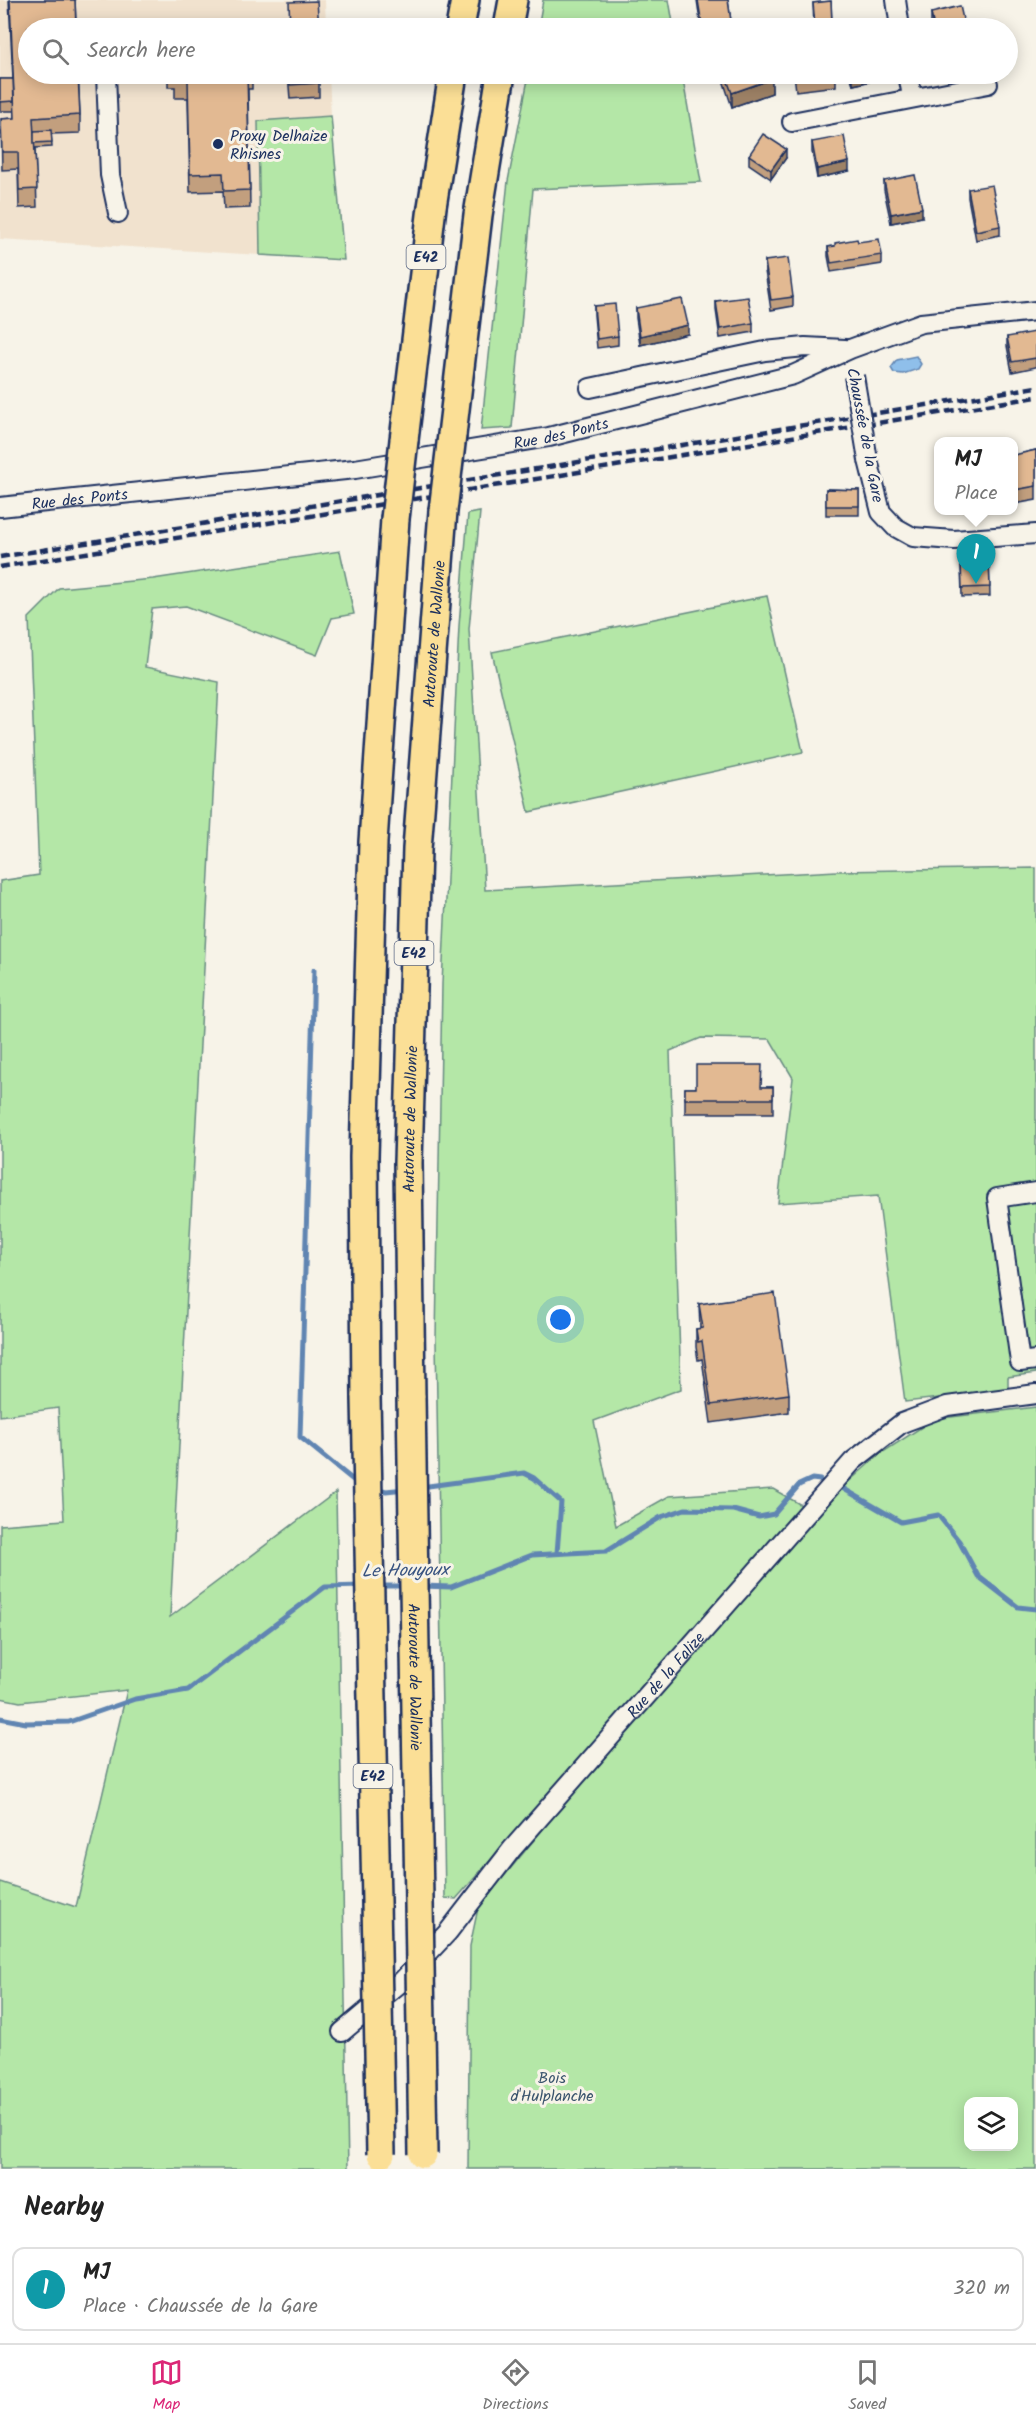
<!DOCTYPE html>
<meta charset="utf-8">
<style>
:root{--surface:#fff;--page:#f6f6f6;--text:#222;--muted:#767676;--line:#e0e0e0;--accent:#db2777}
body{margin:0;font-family:Kalam,sans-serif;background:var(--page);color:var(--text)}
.controls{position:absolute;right:18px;bottom:18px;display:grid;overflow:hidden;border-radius:12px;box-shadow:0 3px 15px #0003}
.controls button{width:54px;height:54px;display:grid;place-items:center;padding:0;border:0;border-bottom:2px solid var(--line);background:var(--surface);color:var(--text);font:30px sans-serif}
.you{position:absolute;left:561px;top:1320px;width:21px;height:21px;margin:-15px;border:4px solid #fff;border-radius:50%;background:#1a73e8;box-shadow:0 0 0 9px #1a73e833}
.badge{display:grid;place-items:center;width:39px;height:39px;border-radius:50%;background:var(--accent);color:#fff;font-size:20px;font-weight:700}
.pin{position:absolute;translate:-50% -50px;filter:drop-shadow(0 2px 3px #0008)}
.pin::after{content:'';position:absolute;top:32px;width:21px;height:18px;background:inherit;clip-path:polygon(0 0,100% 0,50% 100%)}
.popup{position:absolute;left:934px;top:437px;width:84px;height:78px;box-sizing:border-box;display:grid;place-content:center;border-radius:12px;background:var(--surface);filter:drop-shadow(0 2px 4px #0005);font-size:20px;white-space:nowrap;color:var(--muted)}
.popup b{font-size:22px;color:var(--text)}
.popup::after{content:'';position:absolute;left:50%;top:100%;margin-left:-12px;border:12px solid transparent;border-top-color:var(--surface)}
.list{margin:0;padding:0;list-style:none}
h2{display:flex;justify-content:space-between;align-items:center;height:78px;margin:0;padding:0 24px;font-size:26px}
h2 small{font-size:20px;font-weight:400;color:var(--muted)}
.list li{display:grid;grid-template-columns:39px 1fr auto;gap:18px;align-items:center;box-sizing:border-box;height:84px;margin:0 12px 12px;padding:0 12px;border:2px solid var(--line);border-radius:12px}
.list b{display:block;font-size:22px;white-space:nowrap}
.list p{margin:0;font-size:20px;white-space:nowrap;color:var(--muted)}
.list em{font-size:20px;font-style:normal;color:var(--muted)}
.icon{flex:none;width:33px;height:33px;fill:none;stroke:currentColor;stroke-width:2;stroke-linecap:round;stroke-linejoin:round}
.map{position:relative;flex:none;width:1036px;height:2169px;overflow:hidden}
.search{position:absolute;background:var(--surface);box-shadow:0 3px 15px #0003;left:18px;right:18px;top:18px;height:66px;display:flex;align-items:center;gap:15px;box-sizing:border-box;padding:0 21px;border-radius:33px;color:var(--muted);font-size:22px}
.sheet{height:174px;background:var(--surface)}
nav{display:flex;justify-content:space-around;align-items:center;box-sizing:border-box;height:84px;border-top:2px solid var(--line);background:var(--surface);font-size:16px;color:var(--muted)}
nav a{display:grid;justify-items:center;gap:3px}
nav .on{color:var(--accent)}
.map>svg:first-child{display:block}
.built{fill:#f1e2ce}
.green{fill:#b4e7a7;stroke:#688b82;stroke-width:1.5;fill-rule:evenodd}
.water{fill:#8fbfea;stroke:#6185b2;stroke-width:1.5}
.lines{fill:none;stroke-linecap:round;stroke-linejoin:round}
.stream{stroke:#6185b2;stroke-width:5}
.minor-casing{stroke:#1b2f5e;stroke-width:22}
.highway-casing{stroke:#1b2f5e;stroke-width:32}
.minor{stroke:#f7f3e8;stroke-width:18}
.highway{stroke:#fbdf96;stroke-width:27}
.rail{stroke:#1b2f5e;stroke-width:4.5;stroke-dasharray:9 4.5;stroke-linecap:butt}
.minor-bridge-casing{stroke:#1b2f5e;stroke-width:22;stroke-linecap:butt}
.highway-bridge-casing{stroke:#1b2f5e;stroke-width:32;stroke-linecap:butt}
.minor-bridge{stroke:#f7f3e8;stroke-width:18}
.highway-bridge{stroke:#fbdf96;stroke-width:27}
.wall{fill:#c29f7e;stroke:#1b2f5e;stroke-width:1.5}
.shaded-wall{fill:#9e8266;stroke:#1b2f5e;stroke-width:1.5}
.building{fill:#e2b992;stroke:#1b2f5e;stroke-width:1.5}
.poi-dot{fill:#1b2f5e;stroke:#f7f3e8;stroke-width:2}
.labels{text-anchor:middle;stroke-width:6;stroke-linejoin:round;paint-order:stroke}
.shield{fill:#f7f3e8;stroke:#5d6a87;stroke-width:1.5}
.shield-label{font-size:15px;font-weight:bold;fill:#1b2f5e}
.poi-label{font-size:16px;fill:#1b2f5e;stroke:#f7f3e8;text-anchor:start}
.street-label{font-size:16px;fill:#1b2f5e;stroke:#f7f3e8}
.park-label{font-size:16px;fill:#3a546d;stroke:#f7f3e8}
.water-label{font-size:18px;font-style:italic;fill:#385381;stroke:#f7f3e8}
</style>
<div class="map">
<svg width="1036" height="2169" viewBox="0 0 1036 2169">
<rect width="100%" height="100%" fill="#f7f3e8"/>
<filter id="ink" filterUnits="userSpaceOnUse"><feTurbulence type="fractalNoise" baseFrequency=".0167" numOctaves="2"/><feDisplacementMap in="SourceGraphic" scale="12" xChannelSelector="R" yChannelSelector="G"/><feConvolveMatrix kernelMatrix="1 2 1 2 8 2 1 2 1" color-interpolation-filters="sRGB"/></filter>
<g filter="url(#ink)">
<path class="built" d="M0,0H325L326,28H28V74H329L331,116L258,121L260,255L0,239Z"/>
<g class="green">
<path d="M543,0H669L674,28H538Z"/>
<path d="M529,74H682L701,182L533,189L512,428L481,430L508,181Z"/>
<path d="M331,116L344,260L260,255L258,121Z"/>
<path d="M480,512L469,629L485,890L837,871L1036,868V1373L1008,1377V1390L905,1402L878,1196L778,1203L793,1078L770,1039L701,1038L670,1051L681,1389L594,1421L616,1526L669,1496L773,1489L803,1506L456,1899L445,1898L436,1340L442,984L459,626L468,514Z"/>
<path d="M340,551L354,614L332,618L317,655L186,606L152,609L145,667L219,682L170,1617L336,1492L348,2169H0V1882L76,1907L127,1690L20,1702L0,1698V1525L64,1520L58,1408L0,1416V881L39,875L29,618L59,588L153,579Z"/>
<path d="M767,596L803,752L529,812L492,652Z"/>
<path d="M1036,1407V2169H468L470,1946L478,1908L584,1779L820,1507L880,1454L934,1419ZM968,2102H1014V2146H968Z"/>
</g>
<path class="water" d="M916,356L921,364L918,369L903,374L894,373L891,368L897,360Z"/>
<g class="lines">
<g class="stream">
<path d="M314,970L300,1437L358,1484"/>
<path d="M421,1487L524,1473L534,1478L561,1502L557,1553"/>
<path d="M376,1488L386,1491L405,1489"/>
<path d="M844,1489L901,1522L938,1515L959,1541L978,1576L1018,1607L1036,1609"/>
<path d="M377,1586H407"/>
<path d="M422,1586L451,1587L532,1555L606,1551L661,1517L685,1509L733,1510L759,1517L774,1514L799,1485L812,1479L820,1480"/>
<path d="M0,1718L26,1723L69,1722L135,1699L188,1690L325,1587L362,1586"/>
</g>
<defs>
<g id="minor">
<path d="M896,0L900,28"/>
<path d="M106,74L110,175L118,213"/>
<path d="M908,74L912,97"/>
<path d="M792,122L988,84"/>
<path d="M590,388L765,351L805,347L845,349"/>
<path d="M868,460L881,512L895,527L913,537L954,540L1036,534"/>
<path id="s1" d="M0,507L355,469L549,437L793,375L850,349L921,323L1036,311"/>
<path d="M1036,1192L997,1198L1020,1362L1036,1360"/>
<path id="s2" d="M342,2032L400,1983L448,1932L512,1849L853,1461L902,1423L947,1406L1036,1394"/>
</g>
<g id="highway">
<path d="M460,28L465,0"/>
<path d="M508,28L513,0"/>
<path d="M452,435L478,215L501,74"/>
<path d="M404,440L432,207L453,74"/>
<path d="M366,1397L364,1157L373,842L395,519"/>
<path id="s3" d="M411,1397L408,1163L417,849L443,511"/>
</g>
</defs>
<use href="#minor" class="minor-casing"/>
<use href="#highway" class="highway-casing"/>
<use href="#minor" class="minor"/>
<use href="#highway" class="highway"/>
<g class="rail">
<path d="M0,557L1036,387"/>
<path d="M0,567L1036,397"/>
</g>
<defs>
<path id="minor-bridge" d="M854,376L868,460"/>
<g id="highway-bridge">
<path d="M443,511L452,435"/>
<path d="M395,519L404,440"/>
<path d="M366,1397L381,2154"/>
<path id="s4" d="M411,1397L423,2154"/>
</g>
</defs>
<use href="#minor-bridge" class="minor-bridge-casing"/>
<use href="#highway-bridge" class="highway-bridge-casing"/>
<use href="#minor-bridge" class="minor-bridge"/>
<use href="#highway-bridge" class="highway-bridge"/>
</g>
<g class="wall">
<path d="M9,0H75L80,115V133L51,134L52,147L35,148L37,207L19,208L18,169L2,170L1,119L14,118V107V111H0V79H13Z"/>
<path d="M697,0H728L731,21V28H701Z"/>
<path d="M831,1L832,28H814L813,3Z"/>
<path d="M931,13L965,28H932L931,23Z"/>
<path d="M168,74H252V89H248L250,208L224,209L223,191L190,192L188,98H175V87H168Z"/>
<path d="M288,74H319V97L290,99Z"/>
<path d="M721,74H771L772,93L732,107Z"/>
<path d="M794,74H836V86L796,91Z"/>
<path d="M850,74H890V77L853,85Z"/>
<path d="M812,142L849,171L817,178L812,152Z"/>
<path d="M749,155L786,158L771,179L749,164Z"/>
<path d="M884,181L922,217L891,223L884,190Z"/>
<path d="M968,189L1000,226V235L976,240L968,198Z"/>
<path d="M858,242L882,255V264L831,272L828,256V247Z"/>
<path d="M765,261L793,297V306L771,310L765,271Z"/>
<path d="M716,301L753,323V332L720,338L716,310Z"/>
<path d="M594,306L618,336V345L597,348L594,315Z"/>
<path d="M636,308L688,334L640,345L636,318Z"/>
<path d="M1007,337L1036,341V367L1012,372L1007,346Z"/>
<path d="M1036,450V500L1014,504V455Z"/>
<path d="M826,489L859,490V515H826Z"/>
<path d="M989,561L990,596L962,597L961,562Z"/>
<path d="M773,1087V1113H685V1088Z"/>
<path d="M699,1304L789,1394V1412L711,1423L702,1359L698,1360L696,1347V1329H700Z"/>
</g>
<g class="shaded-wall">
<path d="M853,74H890V77L853,85Z"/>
<path d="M772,79V93L732,107V93Z"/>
<path d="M786,149V158L771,179V170Z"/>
<path d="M849,162V171L817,178V169Z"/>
<path d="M922,208V217L891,223V214Z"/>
<path d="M688,325V334L640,345V336Z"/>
</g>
<g class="building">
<path d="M10,0H75L76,28H28V74H78L80,115L33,118L37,189L19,190L18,152H2L1,119L15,118Z"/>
<path d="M698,0H728L731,21L702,25Z"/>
<path d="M317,1L319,28H290L289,2Z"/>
<path d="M831,1L832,24L815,26L813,3Z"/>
<path d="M960,6L965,28H934L931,13Z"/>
<path d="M882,23L883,28H858Z"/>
<path d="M175,74H247L250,190L224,191L223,173L190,174L188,80H175Z"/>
<path d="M289,74H319V83L290,85Z"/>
<path d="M725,74H771L772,79L732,93Z"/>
<path d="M796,74H829L796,78Z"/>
<path d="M0,79H13L14,101L0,102Z"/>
<path d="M51,130L52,142L34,143V131Z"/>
<path d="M763,134L786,149L771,170L749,155Z"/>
<path d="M844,136L849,162L817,169L812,142Z"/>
<path d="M915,175L922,208L891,214L884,181Z"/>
<path d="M992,185L1000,226L976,231L968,189Z"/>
<path d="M857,239L858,242L879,239L882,255L831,263L828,247L835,246V243Z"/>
<path d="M788,258L793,297L771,300L765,261Z"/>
<path d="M748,297L753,323L720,329L716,301Z"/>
<path d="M682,299L688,325L640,336L636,308Z"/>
<path d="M615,304L618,336L597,339L594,306Z"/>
<path d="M1035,332L1036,341V358L1012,362L1007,337Z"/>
<path d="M1036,450V486L1014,490V455Z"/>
<path d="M826,489L859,490V506H826Z"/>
<path d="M989,561L990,587L962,588L961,562Z"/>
<path d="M696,1065H762L761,1087H773V1099H685V1088H696Z"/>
<path d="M775,1293L789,1394L711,1405L702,1341L698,1342L696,1329L703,1328L699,1304Z"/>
</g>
</g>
<circle class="poi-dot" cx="218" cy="144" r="6"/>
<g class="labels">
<g class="shield">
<rect x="406.5" y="245" width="39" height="24" rx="4.5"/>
<rect x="394.5" y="941" width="39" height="24" rx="4.5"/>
<rect x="353.5" y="1764" width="39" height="24" rx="4.5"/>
</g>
<g class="shield-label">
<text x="426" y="262">E42</text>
<text x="414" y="958">E42</text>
<text x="373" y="1781">E42</text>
</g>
<g class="poi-label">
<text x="230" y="141">Proxy Delhaize<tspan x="230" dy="18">Rhisnes</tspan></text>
</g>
<g class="street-label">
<text dy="6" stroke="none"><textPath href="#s1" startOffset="566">Rue des Ponts</textPath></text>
<text transform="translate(866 435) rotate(79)" y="6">Chaussée de la Gare</text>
<text dy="6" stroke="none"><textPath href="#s1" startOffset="80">Rue des Ponts</textPath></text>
<text dy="6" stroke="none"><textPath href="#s3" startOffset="764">Autoroute de Wallonie</textPath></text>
<text dy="6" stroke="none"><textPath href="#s3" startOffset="278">Autoroute de Wallonie</textPath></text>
<text dy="6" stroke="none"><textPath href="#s2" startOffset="483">Rue de la Falize</textPath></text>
<text dy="6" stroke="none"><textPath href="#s4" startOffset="280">Autoroute de Wallonie</textPath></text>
</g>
<g class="park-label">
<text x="552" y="2083">Bois<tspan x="552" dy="18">d'Hulplanche</tspan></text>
</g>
<g class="water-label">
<text transform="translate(405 1570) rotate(-1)" y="6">Le Houyoux</text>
</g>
</g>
</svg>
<div class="controls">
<button><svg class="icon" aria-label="layers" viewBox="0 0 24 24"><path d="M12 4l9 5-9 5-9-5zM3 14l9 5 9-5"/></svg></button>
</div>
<div class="you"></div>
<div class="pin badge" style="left:976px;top:584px;background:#0f9aa8">1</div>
<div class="popup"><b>MJ</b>Place</div>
<div class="search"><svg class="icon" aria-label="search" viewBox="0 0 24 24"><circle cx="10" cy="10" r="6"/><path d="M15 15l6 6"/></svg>Search here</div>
</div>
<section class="sheet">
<h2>Nearby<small></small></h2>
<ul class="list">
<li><span class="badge" style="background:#0f9aa8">1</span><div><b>MJ</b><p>Place · Chaussée de la Gare</p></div><em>320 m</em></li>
</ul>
</section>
<nav>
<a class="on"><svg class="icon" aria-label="map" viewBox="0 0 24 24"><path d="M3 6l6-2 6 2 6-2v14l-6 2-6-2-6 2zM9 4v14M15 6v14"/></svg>Map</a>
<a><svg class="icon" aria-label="directions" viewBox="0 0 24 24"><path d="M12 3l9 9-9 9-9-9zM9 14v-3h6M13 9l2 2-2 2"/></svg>Directions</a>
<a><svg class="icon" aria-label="saved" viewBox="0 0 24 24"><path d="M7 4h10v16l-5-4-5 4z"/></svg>Saved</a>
</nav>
